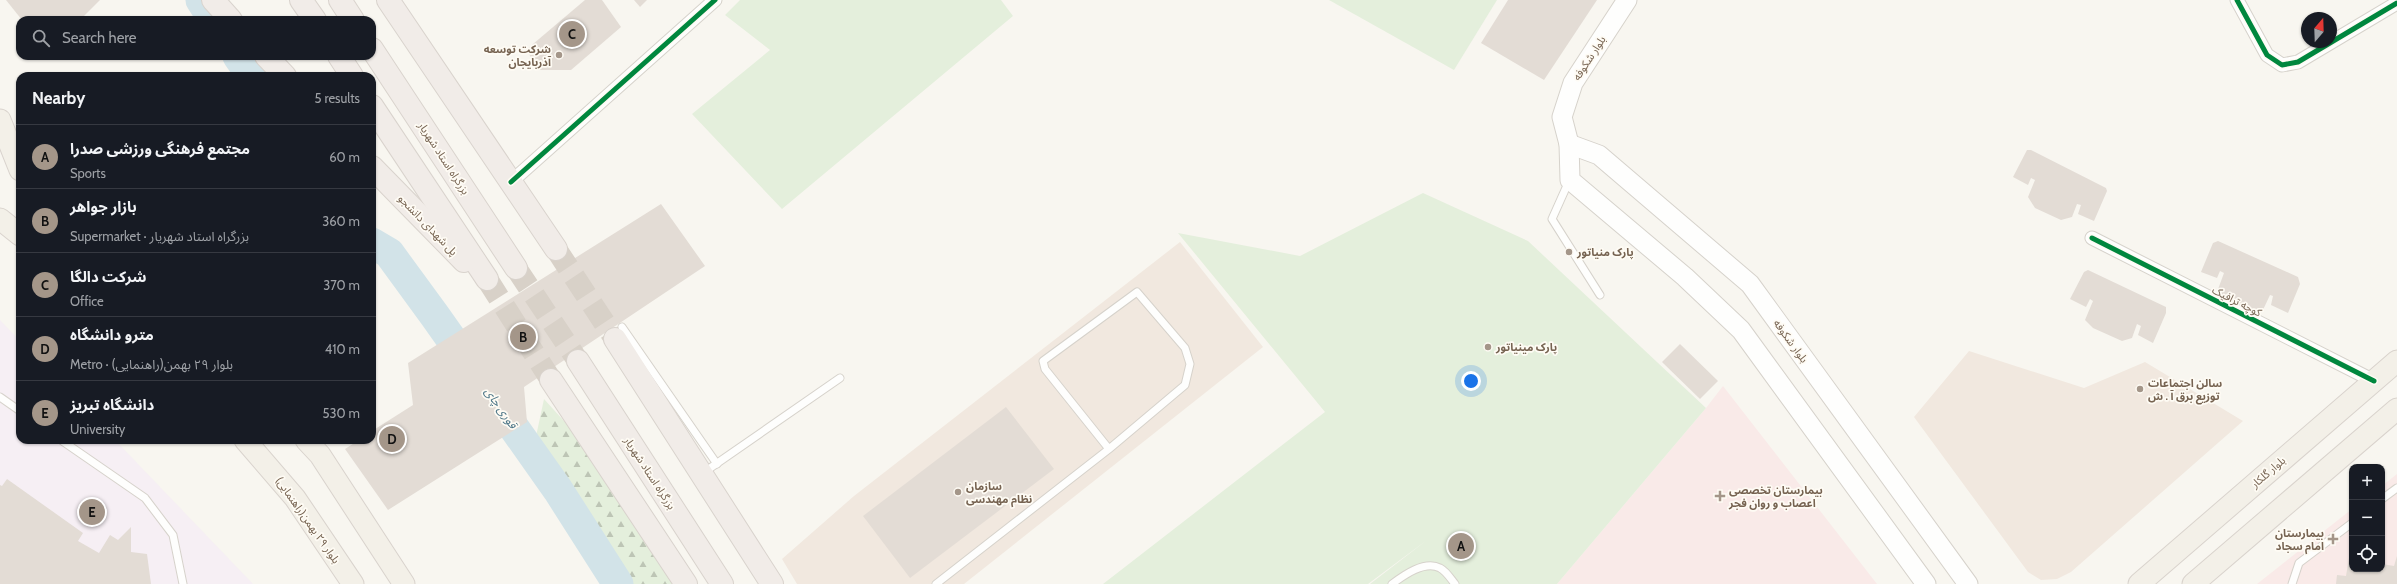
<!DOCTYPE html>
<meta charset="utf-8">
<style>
:root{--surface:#171b24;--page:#242831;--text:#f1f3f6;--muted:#9ea1a6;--line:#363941;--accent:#a49689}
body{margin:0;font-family:Cabin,"Noto Sans Arabic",sans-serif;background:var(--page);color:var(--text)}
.controls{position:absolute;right:12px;bottom:12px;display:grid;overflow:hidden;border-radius:8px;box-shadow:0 1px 3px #0004}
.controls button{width:36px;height:36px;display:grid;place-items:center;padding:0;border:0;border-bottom:1px solid var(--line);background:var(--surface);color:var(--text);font:20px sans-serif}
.compass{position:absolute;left:2301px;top:12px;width:36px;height:36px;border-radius:50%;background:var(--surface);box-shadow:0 1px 3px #0004;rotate:19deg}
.you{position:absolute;left:1471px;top:381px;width:14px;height:14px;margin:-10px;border:3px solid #fff;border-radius:50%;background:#1a73e8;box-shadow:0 0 0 6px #1a73e833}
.badge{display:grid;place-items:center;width:26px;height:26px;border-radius:50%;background:var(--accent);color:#111;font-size:13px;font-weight:700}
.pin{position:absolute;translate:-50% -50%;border:2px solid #fff;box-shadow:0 1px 4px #0006}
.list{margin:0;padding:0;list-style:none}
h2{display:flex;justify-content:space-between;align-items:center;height:52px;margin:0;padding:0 16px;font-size:17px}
h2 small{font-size:13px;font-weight:400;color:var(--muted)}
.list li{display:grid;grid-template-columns:26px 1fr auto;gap:12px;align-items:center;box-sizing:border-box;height:64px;padding:0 16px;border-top:1px solid var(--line)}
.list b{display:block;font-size:15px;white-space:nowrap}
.list p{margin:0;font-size:13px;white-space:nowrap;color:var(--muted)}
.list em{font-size:13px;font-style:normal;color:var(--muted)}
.icon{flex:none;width:22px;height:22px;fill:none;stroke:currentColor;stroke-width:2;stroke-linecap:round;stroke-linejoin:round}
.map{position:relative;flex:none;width:2397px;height:584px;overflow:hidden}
.search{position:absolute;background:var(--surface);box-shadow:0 1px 3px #0004;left:16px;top:16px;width:360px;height:44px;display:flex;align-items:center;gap:10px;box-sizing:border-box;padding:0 14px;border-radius:12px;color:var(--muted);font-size:15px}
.panel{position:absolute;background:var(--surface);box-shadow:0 1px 3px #0004;left:16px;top:72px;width:360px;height:372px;border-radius:12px}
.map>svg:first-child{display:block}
.commercial{fill:#f1e8df}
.education{fill:#f6eff4}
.medical{fill:#f9eae8}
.green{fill:#e4efdc}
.forest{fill:url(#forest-firs)}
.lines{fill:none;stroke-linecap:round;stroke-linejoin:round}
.river{stroke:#d2e3e8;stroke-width:31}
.building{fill:#e3dcd5}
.highway-tunnel{stroke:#d8d1c8;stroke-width:22;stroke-dasharray:22 11;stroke-linecap:butt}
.lane-casing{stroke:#d6d2cb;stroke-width:9}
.street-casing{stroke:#d6d2cb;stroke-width:15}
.secondary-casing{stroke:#d6d2cb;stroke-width:21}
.primary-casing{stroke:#d9d3cd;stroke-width:23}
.highway-casing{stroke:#d9d3cd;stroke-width:24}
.lane{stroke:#fefefd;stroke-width:7}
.street{stroke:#fefefd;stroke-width:13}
.secondary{stroke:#fefefd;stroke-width:19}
.primary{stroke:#f3f0e8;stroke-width:21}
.highway{stroke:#f1ece8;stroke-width:22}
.cycleway-casing{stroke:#fefbf4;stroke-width:8}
.cycleway{stroke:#00873e;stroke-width:5}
.poi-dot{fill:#a49689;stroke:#fefbf4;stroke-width:1.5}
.labels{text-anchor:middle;stroke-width:3.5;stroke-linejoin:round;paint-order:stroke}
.poi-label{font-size:11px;font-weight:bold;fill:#766351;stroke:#fefbf4;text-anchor:start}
.street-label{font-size:11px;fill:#766351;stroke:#fefbf4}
.water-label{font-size:12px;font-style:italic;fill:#4c7587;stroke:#fefbf4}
</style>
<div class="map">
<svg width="2397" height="584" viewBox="0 0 2397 584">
<defs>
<pattern id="forest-firs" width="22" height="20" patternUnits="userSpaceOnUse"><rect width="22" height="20" fill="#e4efdc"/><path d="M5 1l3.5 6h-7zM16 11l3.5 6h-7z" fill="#bdc5b5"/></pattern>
</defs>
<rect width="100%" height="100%" fill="#f8f6f0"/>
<g class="commercial">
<path d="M1180,242L1263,347L964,584H797L782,559L854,496Z"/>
<path d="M1969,351L2084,388L2145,362L2243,421L2071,572L2057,579L2041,580L2028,572L1914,417Z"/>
</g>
<path class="education" d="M0,320L20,341V440H115L253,584H0Z"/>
<g class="medical">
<path d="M1723,386L1877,584H1557L1706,408Z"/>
<path d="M2397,474V584H2257L2352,509V569H2382V486Z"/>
</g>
<g class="green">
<path d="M740,0H1001L1013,16L782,209L692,114L770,50L725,15Z"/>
<path d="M1329,0H1497L1454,70Z"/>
<path d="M1423,193L1528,241L1706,408L1557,584H1370L1427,540L1368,584H1103L1325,412L1178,233L1300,256Z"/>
</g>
<path class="forest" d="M544,399L573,431L674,584H626L535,441Z"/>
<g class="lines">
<g class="river">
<path d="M201,0L214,20"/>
<path d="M238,56L252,76"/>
<path d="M372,243L389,253L435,316L558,490L618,584"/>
</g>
</g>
<g class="building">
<path d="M6,0H100L80,20H22Z"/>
<path d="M585,0H602L621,27L571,70H540L526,50Z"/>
<path d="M634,0H647L640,7Z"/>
<path d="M1508,0H1597L1544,80L1481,43Z"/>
<path d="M2027,150H2031L2106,188L2107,191L2094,221L2078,214L2081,205L2077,204L2072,217L2061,220L2035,208L2028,197L2035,180L2031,178L2028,185L2013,177Z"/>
<path d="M661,204L705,266L524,387L527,422L388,510L345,449L359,440H372V431L413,405L408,363Z"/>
<path d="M2218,241L2298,277L2300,284L2288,313L2271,305L2273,296L2270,295L2262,312L2251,314L2226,304L2217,292L2224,273L2220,271L2217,278L2201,272L2213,243Z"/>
<path d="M2088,270L2166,307V313L2153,343L2138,335L2141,326L2137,324L2132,338L2122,341L2093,328L2085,320L2093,301L2090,299L2086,307L2070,299L2084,272Z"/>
<path d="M1680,344L1718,381L1700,399L1662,362Z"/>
<path d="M1006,407L1054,469L910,578L863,516Z"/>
<path d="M7,479L83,533L78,541L99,553L110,535L118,540L131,527V552L147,554L151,584H0V485L2,486Z"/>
<path d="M2351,546L2352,569H2382V564L2394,566L2397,556V584H2336L2337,575L2346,576Z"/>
</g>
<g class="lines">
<g class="highway-tunnel">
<path d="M556,249L615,339"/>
<path d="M516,268L578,361"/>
<path d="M487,279L551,380"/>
</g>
<defs>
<g id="lane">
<path d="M1569,181L1552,219L1600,295"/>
<path d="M622,327L717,464"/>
<path d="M0,397L20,411"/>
<path d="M61,440L145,498L173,535L183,584"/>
<path d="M703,473L840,378"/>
<path d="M2382,499L2397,488"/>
<path d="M936,584L1109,449L1185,385L1190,364L1185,348L1137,292L1043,361L1045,369L1109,449"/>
<path d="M1392,584C1404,575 1425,560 1440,568C1446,571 1451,579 1455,584"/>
<path d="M2292,584L2299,563L2352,523"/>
</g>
<g id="street">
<path d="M2237,0L2267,55L2282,65L2298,62L2397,3"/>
<path d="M511,182L715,0"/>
<path d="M2092,238L2374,381"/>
</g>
<g id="secondary">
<path d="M1627,0L1573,83L1562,117L1569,144L1570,180L1685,277L1741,330L1926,584"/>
<path d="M1569,144L1599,155L1750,284L1968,584"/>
</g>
<g id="primary">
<path d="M0,120L20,170"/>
<path d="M0,219L20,235"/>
<path d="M245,440L295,498L353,584"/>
<path d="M306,440L320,455L404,584"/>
<path d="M2139,584L2397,361"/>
<path d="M2193,584L2397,409"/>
</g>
<g id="highway">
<path d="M213,0L231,20"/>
<path d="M301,0L315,20"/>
<path d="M340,0L353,20"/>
<path d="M388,0L556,249"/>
<path d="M372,49L516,268"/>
<path d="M266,56L285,76"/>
<path d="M339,56L352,76"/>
<path d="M372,106L487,279"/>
<path d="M372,167L464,261"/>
<path d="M615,339L772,584"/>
<path d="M578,361L722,584"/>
<path d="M551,380L686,584"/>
</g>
</defs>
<use href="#lane" class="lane-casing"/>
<use href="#street" class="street-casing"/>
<use href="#secondary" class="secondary-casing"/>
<use href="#primary" class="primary-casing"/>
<use href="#highway" class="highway-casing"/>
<use href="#lane" class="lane"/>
<use href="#street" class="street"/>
<use href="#secondary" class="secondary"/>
<use href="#primary" class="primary"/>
<use href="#highway" class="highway"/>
<defs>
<g id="cycleway">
<path d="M2237,0L2267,55L2282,65L2298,62L2397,3"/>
<path d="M511,182L715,0"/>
<path d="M2092,238L2374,381"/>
</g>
</defs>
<use href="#cycleway" class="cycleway-casing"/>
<use href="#cycleway" class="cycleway"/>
</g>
<g class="poi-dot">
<circle cx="559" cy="55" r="4"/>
<circle cx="1569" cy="252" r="4"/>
<circle cx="1488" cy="347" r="4"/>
<circle cx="2140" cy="389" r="4"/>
<circle cx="958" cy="492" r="4"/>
<path d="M1718 490h4v4h4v4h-4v4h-4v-4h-4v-4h4z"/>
<path d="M2331 533h4v4h4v4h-4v4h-4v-4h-4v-4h4z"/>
</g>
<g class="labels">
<g class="poi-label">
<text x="551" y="53" text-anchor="end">شرکت توسعه<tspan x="551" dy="13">آذربایجان</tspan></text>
<text x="1577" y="256">پارک منیاتور</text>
<text x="1496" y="351">پارک مینیاتور</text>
<text x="2148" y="387">سالن اجتماعات<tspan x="2148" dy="13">توزیع برق آ . ش</tspan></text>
<text x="966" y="490">سازمان<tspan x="966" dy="13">نظام مهندسی</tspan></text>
<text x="1729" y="494">بیمارستان تخصصی<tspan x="1729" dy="13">اعصاب و روان فجر</tspan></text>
<text x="2324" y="537" text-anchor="end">بیمارستان<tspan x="2324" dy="13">امام سجاد</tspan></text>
</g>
<g class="street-label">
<text transform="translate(1589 58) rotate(-57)" y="4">بلوار شکوفه</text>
<text transform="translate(444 158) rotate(57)" y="4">بزرگراه استاد شهریار</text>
<text transform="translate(428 225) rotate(46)" y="4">پل شهدای دانشجو</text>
<text transform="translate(2237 301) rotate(27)" y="4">کوچه ترافیک</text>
<text transform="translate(1791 341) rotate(54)" y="4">بلوار شکوفه</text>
<text transform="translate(2268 472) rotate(-41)" y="4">بلوار گلکار</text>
<text transform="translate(650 473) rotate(57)" y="4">بزرگراه استاد شهریار</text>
<text transform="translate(308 520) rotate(55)" y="4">بلوار ٢٩ بهمن(راهنمایی)</text>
</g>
<g class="water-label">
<text transform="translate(501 408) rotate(55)" y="4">قوری چای</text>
</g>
</g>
</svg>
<div class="controls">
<button>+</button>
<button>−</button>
<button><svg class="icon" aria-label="locate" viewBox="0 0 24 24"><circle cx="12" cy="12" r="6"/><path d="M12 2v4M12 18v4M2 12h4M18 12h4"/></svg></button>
</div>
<svg class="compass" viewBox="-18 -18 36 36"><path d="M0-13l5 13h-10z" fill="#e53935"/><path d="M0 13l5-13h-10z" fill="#9ea1a6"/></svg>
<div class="you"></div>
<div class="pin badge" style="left:1461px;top:546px">A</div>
<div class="pin badge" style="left:523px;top:337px">B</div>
<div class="pin badge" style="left:572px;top:34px">C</div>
<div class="pin badge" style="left:392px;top:439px">D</div>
<div class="pin badge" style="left:92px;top:512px">E</div>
<div class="search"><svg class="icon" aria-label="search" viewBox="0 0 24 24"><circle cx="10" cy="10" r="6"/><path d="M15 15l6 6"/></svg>Search here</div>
<section class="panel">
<h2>Nearby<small>5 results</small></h2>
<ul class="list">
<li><span class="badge">A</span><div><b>مجتمع فرهنگی ورزشی صدرا</b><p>Sports</p></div><em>60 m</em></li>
<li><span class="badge">B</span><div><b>بازار جواهر</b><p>Supermarket · بزرگراه استاد شهریار</p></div><em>360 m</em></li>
<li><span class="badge">C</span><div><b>شرکت دالگا</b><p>Office</p></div><em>370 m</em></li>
<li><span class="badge">D</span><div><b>مترو دانشگاه</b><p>Metro · بلوار ٢٩ بهمن(راهنمایی)</p></div><em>410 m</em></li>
<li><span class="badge">E</span><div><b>دانشگاه تبریز</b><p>University</p></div><em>530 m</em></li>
</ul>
</section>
</div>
